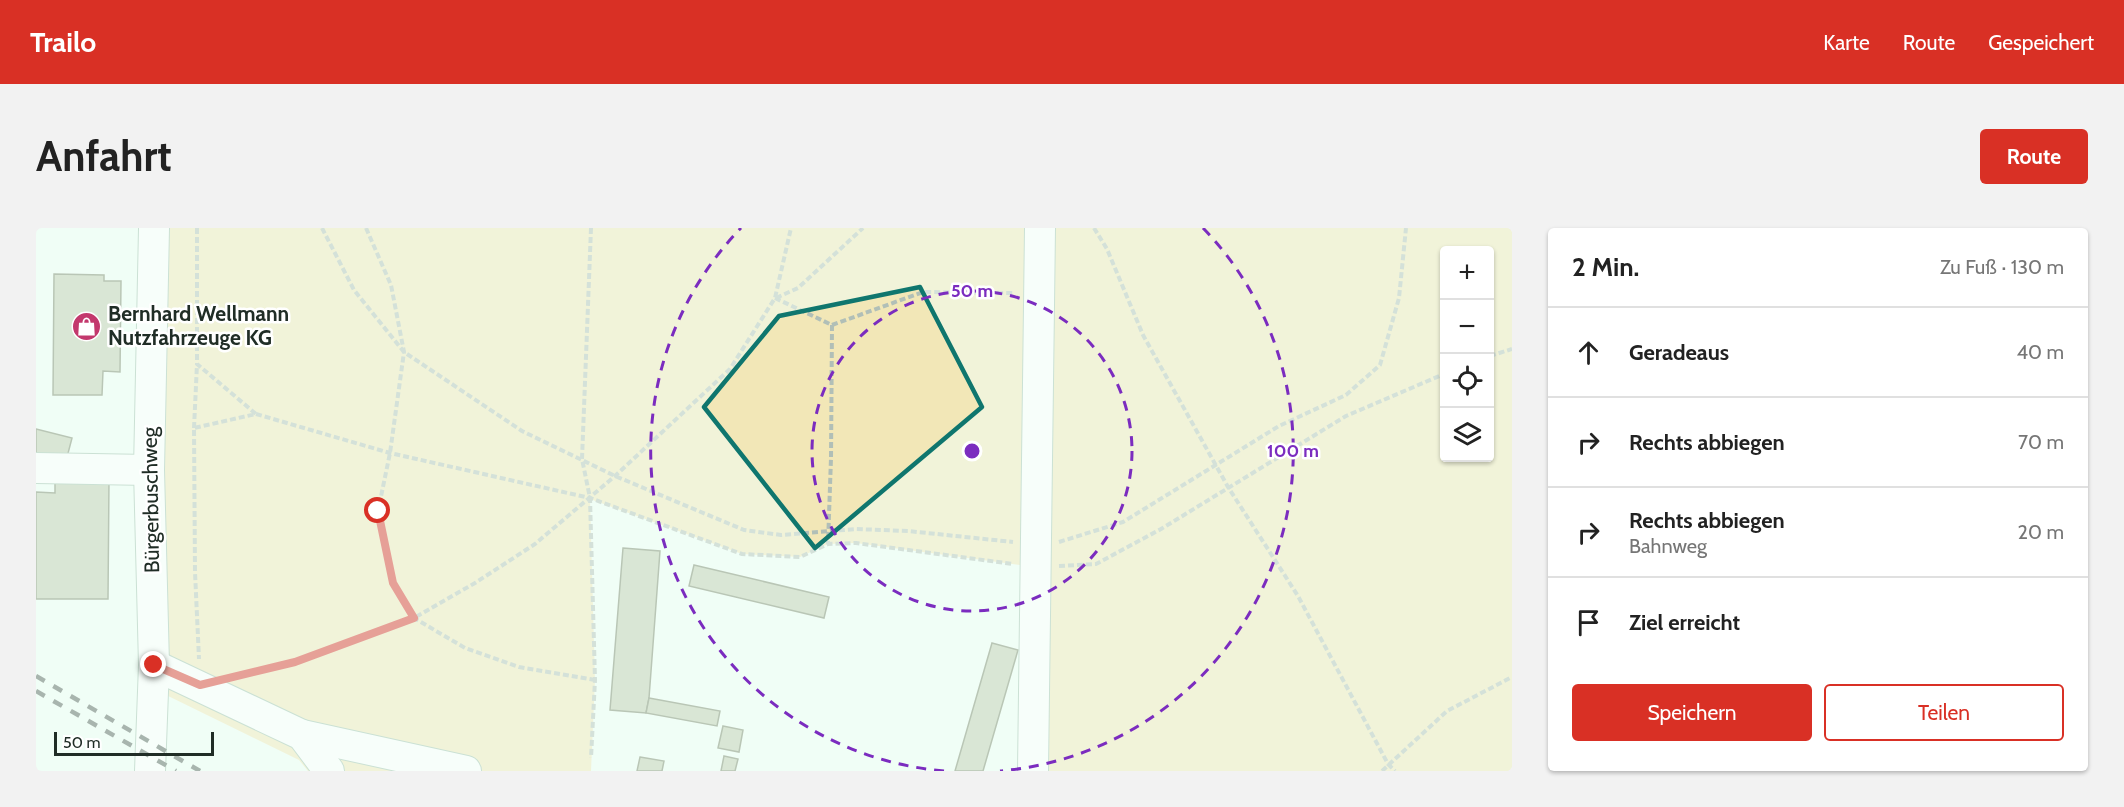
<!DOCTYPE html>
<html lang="de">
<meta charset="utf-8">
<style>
:root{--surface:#fff;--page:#f2f2f2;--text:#222;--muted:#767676;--line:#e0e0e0;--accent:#d93025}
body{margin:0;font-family:Cabin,sans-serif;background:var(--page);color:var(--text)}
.controls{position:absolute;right:18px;top:18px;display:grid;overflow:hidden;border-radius:6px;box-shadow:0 2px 4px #0004}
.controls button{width:54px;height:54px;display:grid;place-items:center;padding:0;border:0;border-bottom:2px solid var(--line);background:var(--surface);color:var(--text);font:30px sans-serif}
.scale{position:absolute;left:18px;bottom:15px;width:160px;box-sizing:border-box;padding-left:6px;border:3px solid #202d26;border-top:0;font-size:16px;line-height:21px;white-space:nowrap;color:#202d26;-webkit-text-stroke:4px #fff;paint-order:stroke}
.stop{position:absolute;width:18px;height:18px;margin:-14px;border:4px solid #d93025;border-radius:50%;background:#fff}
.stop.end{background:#d93025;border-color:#fff;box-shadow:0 2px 6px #0008}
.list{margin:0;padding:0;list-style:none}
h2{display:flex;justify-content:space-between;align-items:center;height:78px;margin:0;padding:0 24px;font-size:26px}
h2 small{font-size:20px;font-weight:400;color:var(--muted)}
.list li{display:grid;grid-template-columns:39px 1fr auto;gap:18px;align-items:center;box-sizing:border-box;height:90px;padding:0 24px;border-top:2px solid var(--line)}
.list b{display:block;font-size:22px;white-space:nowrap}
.list p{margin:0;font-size:20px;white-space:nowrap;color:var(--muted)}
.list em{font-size:20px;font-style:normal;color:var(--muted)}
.actions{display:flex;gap:12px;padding:18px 24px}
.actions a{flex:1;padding:14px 0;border:2px solid var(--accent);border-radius:6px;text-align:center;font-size:21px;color:var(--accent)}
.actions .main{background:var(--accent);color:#fff}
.icon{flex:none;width:33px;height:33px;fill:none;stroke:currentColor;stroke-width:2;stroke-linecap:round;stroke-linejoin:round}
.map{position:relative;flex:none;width:1476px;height:543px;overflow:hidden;border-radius:6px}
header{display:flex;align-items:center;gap:36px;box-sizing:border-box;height:84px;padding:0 30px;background:var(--accent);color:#fff}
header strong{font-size:28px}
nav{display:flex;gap:33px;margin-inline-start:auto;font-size:21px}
.intro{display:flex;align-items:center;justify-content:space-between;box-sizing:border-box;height:144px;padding:0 36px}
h1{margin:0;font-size:42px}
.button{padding:15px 27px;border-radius:6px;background:var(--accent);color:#fff;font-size:21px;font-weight:700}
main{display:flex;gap:36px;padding:0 36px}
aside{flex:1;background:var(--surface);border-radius:6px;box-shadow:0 2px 4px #0004}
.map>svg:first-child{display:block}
.green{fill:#f2e7b7;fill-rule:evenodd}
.building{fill:#bdcbad;stroke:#778468;stroke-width:1.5}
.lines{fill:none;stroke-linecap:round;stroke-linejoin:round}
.minor-casing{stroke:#9ebfac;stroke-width:32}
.path{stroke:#b1bfb7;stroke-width:4;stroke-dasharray:6 3;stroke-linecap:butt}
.minor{stroke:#fff;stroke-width:30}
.rail{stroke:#515e57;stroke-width:4.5;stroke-dasharray:10 10;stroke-linecap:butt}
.route{stroke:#d93025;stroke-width:8}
.marked{fill:none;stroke:#0f766e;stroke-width:4.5;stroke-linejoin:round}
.ring{fill:none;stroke:#7b2cbf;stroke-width:3;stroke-dasharray:10 8}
.labels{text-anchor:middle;stroke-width:5;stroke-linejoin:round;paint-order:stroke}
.poi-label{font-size:21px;font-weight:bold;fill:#202d26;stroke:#fff;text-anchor:start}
.street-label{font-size:21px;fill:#202d26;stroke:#fff}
.centre{fill:#7b2cbf;stroke:#fff;stroke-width:3}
.ring-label{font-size:18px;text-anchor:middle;font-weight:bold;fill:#7b2cbf;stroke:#fff;stroke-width:5;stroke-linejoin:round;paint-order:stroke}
</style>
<header>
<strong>Trailo</strong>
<nav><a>Karte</a><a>Route</a><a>Gespeichert</a></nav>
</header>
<div class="intro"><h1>Anfahrt</h1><a class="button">Route</a></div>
<main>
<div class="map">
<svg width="1476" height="543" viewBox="0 0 1476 543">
<rect width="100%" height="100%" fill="#f0fef6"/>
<path class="green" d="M125,0H1476V543H997L998,339L820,315L792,316L764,329L706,326L554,271L559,452L555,543H272L263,532L126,465ZM1408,22H1454V230H1408Z"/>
<g class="building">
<path d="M18,46L68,47V53H85L84,144L67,143L66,167H17Z"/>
<path d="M0,201L36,210L30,233L0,232Z"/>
<path d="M19,251L73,252L72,371H0V264L19,265Z"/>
<path d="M587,320L624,323L613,470L610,485L574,482Z"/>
<path d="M658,337L793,369L788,390L653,358Z"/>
<path d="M956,415L982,422L947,543H919Z"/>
<path d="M613,470L684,483L681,498L610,485Z"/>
<path d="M687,498L707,502L703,524L682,520Z"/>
<path d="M688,528L702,531L699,543H685Z"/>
<path d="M604,529L628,533L626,543H601Z"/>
</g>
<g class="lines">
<defs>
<g id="minor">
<path d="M0,240L113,242"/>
<path d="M118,437L266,507L293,543"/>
<path d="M266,507L430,543"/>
<path d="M114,543L118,437L113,242L118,0"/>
<path d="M997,543L1004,0"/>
</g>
</defs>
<use href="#minor" class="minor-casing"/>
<g class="path">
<path d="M161,0V136L220,186L158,200L159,344L163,431"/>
<path d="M286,0L318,62L368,124L486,203L579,248L708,302L745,307L820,301L872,303L977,314"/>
<path d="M330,0L355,57L368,124L354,225L342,283L357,355L378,390L429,420L483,439L559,452"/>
<path d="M555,0L546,231L554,270L559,452L555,530"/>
<path d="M1058,0L1071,21L1107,107L1192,259L1262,368L1352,536L1359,543"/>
<path d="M739,70L796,97L795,230L792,316"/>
<path d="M740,70L762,60L827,0"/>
<path d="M796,97L887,64L978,65"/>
<path d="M1454,128L1476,121"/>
<path d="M220,186L354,225L554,270L706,326L764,329L792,316L820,315L977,336"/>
<path d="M158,200L161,136"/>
<path d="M1023,314L1087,294L1243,198L1310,167L1344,137L1363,70L1370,0"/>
<path d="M1023,338L1060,336L1125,301L1310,188L1408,146"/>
<path d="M201,448L259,433L378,390L439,355L499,316L579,248L694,141L739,70L755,0"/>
<path d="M1346,543L1411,483L1476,449"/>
</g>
<use href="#minor" class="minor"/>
<g class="rail">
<path d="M0,448L164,543"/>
<path d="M0,463L140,543"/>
</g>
</g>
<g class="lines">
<path class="route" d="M118,437L164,457L259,434L378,390L357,355L342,283"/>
</g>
<path d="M0 0H1476V543H0ZM884,59L946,179L779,320L668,179L743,88Z" fill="#f0fef6" fill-opacity=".55" fill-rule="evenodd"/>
<path class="marked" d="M884,59L946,179L779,320L668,179L743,88Z"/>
<g class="ring">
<circle cx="936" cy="223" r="160"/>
<path d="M908 543A321 321 0 0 1 705 0M1167 0A321 321 0 0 1 964 543"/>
</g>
<defs>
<symbol id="shop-disc" viewBox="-11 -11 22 22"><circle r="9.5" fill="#c3386d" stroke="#fff"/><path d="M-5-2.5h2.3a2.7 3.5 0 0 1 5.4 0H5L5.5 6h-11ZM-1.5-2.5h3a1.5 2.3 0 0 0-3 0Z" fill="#fff"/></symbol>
</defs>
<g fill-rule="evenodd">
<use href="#shop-disc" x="34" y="82" width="33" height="33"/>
</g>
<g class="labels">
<g class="poi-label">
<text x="72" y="93">Bernhard Wellmann<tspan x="72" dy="24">Nutzfahrzeuge KG</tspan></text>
</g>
<g class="street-label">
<text transform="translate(115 272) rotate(-91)" y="7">Bürgerbuschweg</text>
</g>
</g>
<circle cx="936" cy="223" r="9" class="centre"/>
<g class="ring-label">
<text x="936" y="69">50 m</text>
<text x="1257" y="229">100 m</text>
</g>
</svg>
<div class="controls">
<button>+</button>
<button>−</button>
<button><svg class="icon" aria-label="locate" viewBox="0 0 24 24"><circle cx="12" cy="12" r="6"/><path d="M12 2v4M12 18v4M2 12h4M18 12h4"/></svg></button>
<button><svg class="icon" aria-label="layers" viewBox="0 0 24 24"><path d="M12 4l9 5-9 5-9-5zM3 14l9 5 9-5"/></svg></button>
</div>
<div class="scale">50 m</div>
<div class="stop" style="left:342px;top:283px"></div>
<div class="stop end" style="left:118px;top:437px"></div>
</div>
<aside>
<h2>2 Min.<small>Zu Fuß · 130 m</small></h2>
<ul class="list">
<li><svg class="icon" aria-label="ahead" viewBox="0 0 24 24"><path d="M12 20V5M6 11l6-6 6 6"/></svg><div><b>Geradeaus</b></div><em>40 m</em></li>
<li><svg class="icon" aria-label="right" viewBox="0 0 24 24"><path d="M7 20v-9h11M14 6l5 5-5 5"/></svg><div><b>Rechts abbiegen</b></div><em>70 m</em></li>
<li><svg class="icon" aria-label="right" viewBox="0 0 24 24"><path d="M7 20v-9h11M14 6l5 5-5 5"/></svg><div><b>Rechts abbiegen</b><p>Bahnweg</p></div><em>20 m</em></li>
<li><svg class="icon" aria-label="arrive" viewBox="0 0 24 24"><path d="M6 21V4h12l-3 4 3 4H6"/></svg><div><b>Ziel erreicht</b></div></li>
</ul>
<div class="actions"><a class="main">Speichern</a><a>Teilen</a></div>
</aside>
</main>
